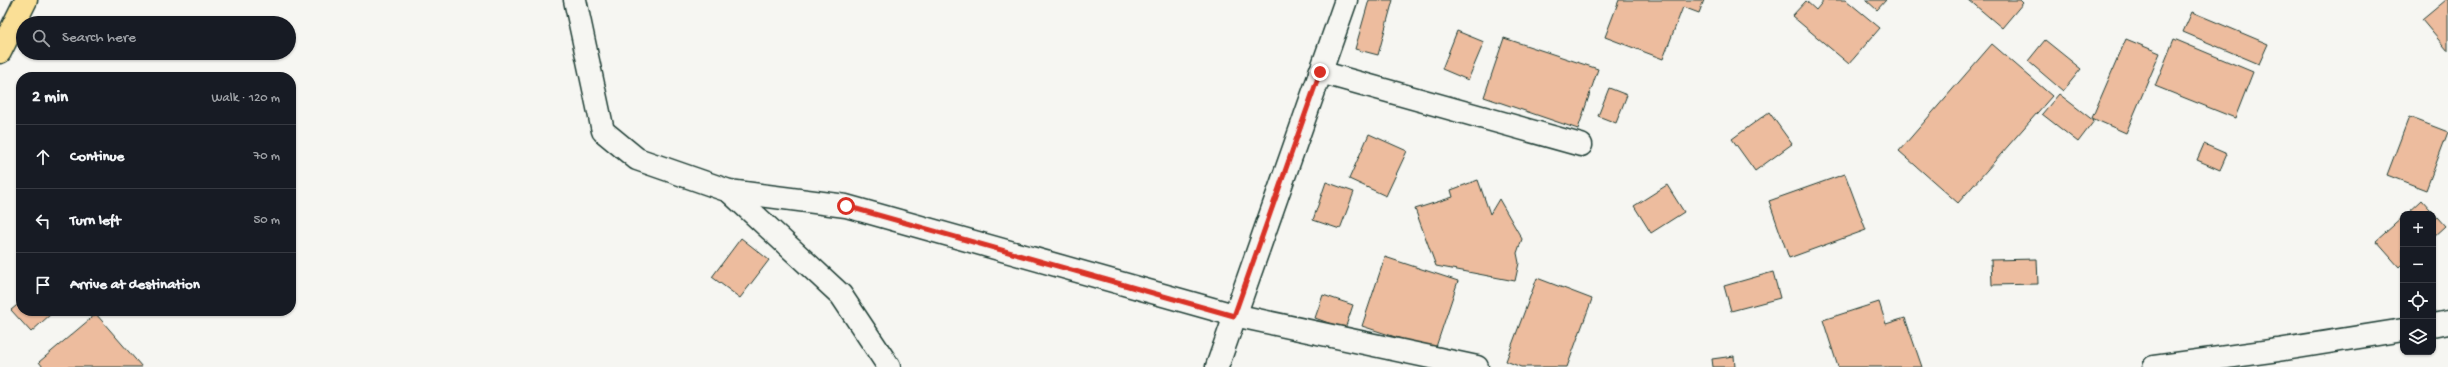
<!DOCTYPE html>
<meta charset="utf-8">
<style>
:root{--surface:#171b24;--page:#242831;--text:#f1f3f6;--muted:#9ea1a6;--line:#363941}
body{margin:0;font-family:"Gochi Hand",sans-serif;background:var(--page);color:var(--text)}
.controls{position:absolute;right:12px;bottom:12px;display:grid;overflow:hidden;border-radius:8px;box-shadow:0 1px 3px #0004}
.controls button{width:36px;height:36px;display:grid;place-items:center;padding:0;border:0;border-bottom:1px solid var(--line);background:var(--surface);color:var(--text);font:20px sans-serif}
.stop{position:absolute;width:12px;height:12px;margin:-9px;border:3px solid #d93025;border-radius:50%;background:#fff}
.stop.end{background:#d93025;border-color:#fff;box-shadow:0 1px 4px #0008}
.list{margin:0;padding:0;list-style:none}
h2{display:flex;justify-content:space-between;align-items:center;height:52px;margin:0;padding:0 16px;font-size:17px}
h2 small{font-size:13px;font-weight:400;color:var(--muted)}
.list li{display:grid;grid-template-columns:26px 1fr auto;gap:12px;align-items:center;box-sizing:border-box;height:64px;padding:0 16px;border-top:1px solid var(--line)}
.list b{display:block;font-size:15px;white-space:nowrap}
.list em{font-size:13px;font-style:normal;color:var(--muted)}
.icon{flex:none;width:22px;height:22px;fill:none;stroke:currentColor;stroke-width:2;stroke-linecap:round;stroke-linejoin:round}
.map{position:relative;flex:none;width:2448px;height:367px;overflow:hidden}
.search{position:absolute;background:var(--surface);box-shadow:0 1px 3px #0004;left:16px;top:16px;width:280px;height:44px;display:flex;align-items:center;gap:10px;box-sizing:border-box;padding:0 14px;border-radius:22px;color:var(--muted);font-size:15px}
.panel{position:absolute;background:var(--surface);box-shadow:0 1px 3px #0004;left:16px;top:72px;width:280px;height:244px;border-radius:16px}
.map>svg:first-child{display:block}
.building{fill:#edbc9e;stroke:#1f3d34}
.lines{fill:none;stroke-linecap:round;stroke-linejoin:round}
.minor-casing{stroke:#1f3d34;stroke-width:25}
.primary-casing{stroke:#1f3d34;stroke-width:25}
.minor{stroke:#f6f6f2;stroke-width:22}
.primary{stroke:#fadf96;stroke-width:22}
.route{stroke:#d93025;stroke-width:5}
</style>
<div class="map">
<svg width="2448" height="367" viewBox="0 0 2448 367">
<rect width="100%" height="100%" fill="#f6f6f2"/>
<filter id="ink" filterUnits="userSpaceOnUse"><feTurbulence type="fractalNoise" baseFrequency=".025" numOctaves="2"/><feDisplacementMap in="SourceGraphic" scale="8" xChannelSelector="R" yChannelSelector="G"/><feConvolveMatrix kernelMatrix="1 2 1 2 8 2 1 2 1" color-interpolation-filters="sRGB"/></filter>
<g filter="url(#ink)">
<g class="building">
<path d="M1369,0H1393L1378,55L1355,49Z"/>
<path d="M1619,0H1704L1699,13L1683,7L1663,59L1605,37Z"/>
<path d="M1824,0H1846L1880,28L1849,64L1792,16L1806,1L1816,10Z"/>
<path d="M1866,0H1886L1877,10Z"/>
<path d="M1969,0H2020L2023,3L2002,28Z"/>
<path d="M2446,0H2448V51L2422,20Z"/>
<path d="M2192,12L2268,44L2259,64L2183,32Z"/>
<path d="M1457,31L1484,42L1468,80L1442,69Z"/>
<path d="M1504,38L1598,69L1578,129L1484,97Z"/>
<path d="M2126,39L2160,53L2126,133L2092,118Z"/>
<path d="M2174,39L2253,72L2235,118L2155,86Z"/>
<path d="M2045,40L2081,69L2063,91L2028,61Z"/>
<path d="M1992,44L2052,96L1958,203L1899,151Z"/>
<path d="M1609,88L1627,95L1616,123L1598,116Z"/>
<path d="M2059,94L2094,121L2078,142L2042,114Z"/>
<path d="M1769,112L1792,144L1755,171L1732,139Z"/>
<path d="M2409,117L2448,132L2426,190L2387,175Z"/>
<path d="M1369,134L1407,151L1386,196L1349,179Z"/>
<path d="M2204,144L2227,154L2220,170L2197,160Z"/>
<path d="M1845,174L1866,230L1789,258L1769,201Z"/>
<path d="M1478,180L1490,214L1499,199L1522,239L1517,253L1519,263L1515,281L1436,266L1415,209L1453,197L1451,190Z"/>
<path d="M1326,182L1354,192L1340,229L1313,220Z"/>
<path d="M1667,185L1684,212L1651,233L1634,206Z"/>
<path d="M2422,200L2445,226L2433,237V214H2407Z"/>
<path d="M2403,217V263L2399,267L2376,241Z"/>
<path d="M741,238L769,260L740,298L712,277Z"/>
<path d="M1385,257L1458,281L1435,350L1362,326Z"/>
<path d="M2037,259L2038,284L1992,285L1991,260Z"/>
<path d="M1773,272L1780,298L1731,311L1724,286Z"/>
<path d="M1537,278L1592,299L1567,367H1521L1506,361Z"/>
<path d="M1323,295L1353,305L1345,329L1315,318Z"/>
<path d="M21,302V311H48L51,314L31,332L11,310Z"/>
<path d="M1879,302L1886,324L1905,318L1922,367H1838L1823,320Z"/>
<path d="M96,314L142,367H43L39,362Z"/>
<path d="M1734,356L1735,367H1713L1712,359Z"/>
</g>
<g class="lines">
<defs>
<g id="minor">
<path d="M575,0L603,131L637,159L729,191L846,206L1234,315L1477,367"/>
<path d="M1320,72L1581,145"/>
<path d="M729,191L841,295L889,367"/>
<path d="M2433,325L2448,322"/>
<path d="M1217,367L1346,0"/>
<path d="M2154,367L2278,350L2403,330"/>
</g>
<path id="primary" d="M0,52L26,0"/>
</defs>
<use href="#minor" class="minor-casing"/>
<use href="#primary" class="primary-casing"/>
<use href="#minor" class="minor"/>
<use href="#primary" class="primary"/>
</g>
</g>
<g class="lines" filter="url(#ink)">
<path class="route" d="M846,206L1234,316L1320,72"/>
</g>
</svg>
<div class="controls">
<button>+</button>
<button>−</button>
<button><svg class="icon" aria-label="locate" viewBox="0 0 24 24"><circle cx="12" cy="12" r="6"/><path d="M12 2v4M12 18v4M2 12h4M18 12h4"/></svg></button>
<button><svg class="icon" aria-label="layers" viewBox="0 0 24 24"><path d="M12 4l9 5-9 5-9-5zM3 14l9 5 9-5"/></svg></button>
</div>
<div class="stop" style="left:846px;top:206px"></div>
<div class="stop end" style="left:1320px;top:72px"></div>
<div class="search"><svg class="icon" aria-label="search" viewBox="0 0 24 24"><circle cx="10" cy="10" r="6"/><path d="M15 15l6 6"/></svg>Search here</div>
<section class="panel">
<h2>2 min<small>Walk · 120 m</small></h2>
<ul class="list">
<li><svg class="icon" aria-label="ahead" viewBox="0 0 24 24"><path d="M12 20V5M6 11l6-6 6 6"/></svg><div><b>Continue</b></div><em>70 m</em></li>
<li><svg class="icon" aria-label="left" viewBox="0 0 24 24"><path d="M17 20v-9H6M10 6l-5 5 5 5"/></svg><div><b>Turn left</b></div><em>50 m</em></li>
<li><svg class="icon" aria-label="arrive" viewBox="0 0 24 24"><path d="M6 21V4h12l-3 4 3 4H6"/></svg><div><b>Arrive at destination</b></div></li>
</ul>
</section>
</div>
